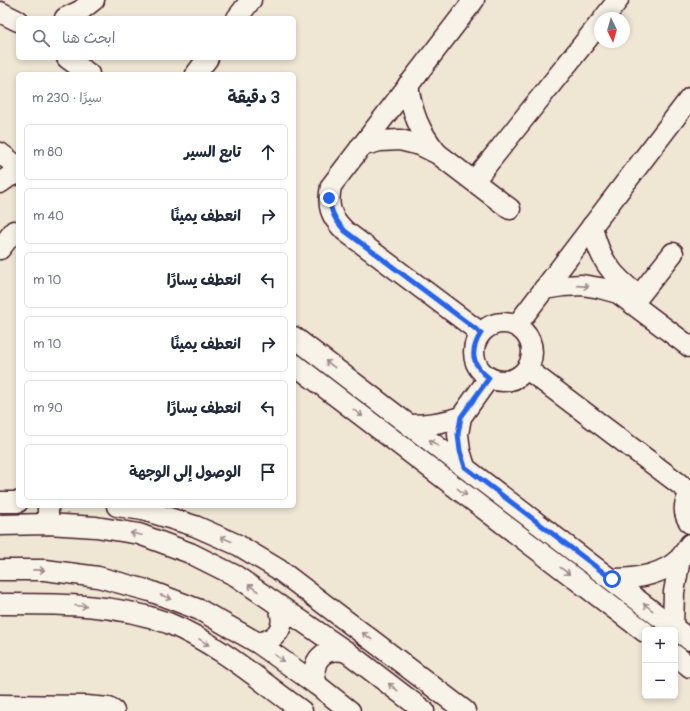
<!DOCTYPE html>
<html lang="ar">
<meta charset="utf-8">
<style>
:root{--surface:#fff;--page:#f2f2f3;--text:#1f2937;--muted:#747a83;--line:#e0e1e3}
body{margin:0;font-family:Pangolin,"Playpen Sans Arabic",sans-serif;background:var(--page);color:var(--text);direction:rtl}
.controls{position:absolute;right:12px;bottom:12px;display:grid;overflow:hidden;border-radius:6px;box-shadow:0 2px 6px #0003}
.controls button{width:36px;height:36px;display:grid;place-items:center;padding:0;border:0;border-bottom:1px solid var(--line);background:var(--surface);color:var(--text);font:20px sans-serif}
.compass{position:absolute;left:594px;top:12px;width:36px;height:36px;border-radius:50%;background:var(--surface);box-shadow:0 2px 6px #0003;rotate:175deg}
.stop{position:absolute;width:12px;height:12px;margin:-9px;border:3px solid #2563eb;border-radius:50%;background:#fff}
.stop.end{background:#2563eb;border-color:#fff;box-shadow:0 1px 4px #0008}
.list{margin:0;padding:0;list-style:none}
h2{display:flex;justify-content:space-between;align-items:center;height:52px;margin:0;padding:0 16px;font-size:17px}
h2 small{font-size:13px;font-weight:400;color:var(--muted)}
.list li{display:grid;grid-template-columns:26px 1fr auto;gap:12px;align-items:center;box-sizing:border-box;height:56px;margin:0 8px 8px;padding:0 8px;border:1px solid var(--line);border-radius:6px}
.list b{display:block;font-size:15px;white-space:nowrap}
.list em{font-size:13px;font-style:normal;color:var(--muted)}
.icon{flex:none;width:22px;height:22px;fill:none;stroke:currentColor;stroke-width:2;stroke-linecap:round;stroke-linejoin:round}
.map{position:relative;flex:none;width:690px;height:711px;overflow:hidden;direction:ltr}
.search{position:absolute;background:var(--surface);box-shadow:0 2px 6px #0003;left:16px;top:16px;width:280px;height:44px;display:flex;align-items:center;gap:10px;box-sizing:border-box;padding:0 14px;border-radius:6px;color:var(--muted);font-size:15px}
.panel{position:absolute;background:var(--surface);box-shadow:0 2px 6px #0003;left:16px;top:72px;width:280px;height:436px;border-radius:6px;direction:rtl}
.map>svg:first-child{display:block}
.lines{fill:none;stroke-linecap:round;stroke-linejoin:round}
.minor-casing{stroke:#4a1f2b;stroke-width:23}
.minor{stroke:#f7f3e8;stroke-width:20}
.oneway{stroke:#a0898a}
.route{stroke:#2563eb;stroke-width:5}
</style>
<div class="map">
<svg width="690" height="711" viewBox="0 0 690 711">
<rect width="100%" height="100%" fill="#efe6d4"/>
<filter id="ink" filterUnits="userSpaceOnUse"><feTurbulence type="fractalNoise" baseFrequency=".025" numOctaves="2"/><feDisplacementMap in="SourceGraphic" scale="8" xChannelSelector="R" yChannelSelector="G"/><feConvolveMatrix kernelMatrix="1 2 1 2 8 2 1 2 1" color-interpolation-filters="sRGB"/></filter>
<g filter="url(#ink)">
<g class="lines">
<defs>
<g id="minor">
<path d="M474,0L331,186C327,206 330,216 345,231L481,333"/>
<path d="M0,12L18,21"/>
<path d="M65,18L80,11L94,0"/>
<path d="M237,18L251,0"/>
<path d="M604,18L618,0"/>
<path d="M67,58L89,74"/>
<path d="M196,74L208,58"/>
<path d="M408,85C412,113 419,131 437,153"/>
<path d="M361,146L380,141L400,140L420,145L438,154L510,209"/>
<path d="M0,153L18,167"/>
<path d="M474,181L600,23"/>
<path d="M0,183L10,176L18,174"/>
<path d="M592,226C599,259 612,276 638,295"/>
<path d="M0,249L14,231"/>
<path d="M544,289L563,286L582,285L600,288L618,293L690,347"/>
<path d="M639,296L673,253"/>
<circle cx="503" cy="352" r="29"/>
<path d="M516,326L690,98"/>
<path d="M294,337L690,640"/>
<path d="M294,364L645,632"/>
<path d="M527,369L690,492"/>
<path d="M409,425C428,425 443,423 461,417"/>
<path d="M465,467L460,451L458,434L461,417L489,378"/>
<path d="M690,494C683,504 683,514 690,523"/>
<path d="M0,502H18"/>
<path d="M48,506V524"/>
<path d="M117,506L143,510L195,526L238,545L278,569L465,711"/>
<path d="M0,525L48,524L96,527L139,534L190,553L236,576L347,652L424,711"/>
<path d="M0,570H45L98,577L150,591L200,610L258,643L317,685L350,711"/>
<path d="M612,579C635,579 661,576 679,559C683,555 687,549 690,544"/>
<path d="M0,604C56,604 114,603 168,623C217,643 259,680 302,711"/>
<path d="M673,626L674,592L680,559"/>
<path d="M258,643C279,639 287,625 278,605"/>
<path d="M675,655L690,667"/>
<path d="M317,685C309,661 323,646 347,652"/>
<path d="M0,705L86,706L109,708L114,711"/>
</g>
</defs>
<use href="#minor" class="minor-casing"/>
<use href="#minor" class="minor"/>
</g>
<defs><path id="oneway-shaft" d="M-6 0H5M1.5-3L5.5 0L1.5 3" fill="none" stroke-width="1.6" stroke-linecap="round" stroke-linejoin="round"/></defs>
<g class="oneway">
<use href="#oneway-shaft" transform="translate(583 286) rotate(4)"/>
<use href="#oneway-shaft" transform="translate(330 364) rotate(-143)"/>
<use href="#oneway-shaft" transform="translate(358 413) rotate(37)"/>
<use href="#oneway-shaft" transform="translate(434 443) rotate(-143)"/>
<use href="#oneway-shaft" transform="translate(462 492) rotate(37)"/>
<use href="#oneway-shaft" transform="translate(136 534) rotate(-168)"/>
<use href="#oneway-shaft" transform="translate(226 539) rotate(-156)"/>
<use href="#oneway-shaft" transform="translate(39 570) rotate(1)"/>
<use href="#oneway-shaft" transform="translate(565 571) rotate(37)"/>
<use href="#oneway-shaft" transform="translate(253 588) rotate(-145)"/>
<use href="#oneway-shaft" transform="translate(166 597) rotate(21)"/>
<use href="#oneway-shaft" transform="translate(81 606) rotate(5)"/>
<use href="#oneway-shaft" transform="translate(648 607) rotate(-142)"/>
<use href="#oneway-shaft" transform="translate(367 636) rotate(-143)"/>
<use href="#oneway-shaft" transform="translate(204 642) rotate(32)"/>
<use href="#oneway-shaft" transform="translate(279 658) rotate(35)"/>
<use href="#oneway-shaft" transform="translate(393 687) rotate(-142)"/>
</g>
</g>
<g class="lines" filter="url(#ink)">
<path class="route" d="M329,198C331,212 335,220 345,231L481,333C469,352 472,365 489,378L461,417L458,434L460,451L465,467L612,579"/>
</g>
</svg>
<div class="controls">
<button>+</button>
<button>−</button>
</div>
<svg class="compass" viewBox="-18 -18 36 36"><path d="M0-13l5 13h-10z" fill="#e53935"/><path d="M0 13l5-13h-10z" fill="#747a83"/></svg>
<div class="stop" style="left:612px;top:579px"></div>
<div class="stop end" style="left:329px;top:198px"></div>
<div class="search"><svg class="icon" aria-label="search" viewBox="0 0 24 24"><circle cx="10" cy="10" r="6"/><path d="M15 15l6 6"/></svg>ابحث هنا</div>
<section class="panel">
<h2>3 دقيقة<small>سيرًا · 230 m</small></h2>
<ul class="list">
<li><svg class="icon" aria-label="ahead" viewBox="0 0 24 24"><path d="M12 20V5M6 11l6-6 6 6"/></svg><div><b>تابع السير</b></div><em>80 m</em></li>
<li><svg class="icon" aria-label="right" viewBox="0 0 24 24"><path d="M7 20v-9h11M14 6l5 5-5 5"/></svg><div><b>انعطف يمينًا</b></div><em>40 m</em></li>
<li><svg class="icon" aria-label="left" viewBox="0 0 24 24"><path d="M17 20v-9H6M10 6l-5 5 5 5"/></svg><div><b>انعطف يسارًا</b></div><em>10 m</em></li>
<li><svg class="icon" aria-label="right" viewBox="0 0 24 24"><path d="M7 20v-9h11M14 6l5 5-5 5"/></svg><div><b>انعطف يمينًا</b></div><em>10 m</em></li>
<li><svg class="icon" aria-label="left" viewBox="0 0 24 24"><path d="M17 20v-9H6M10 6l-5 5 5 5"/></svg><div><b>انعطف يسارًا</b></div><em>90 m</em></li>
<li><svg class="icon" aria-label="arrive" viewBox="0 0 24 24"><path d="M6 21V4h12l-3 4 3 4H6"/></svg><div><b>الوصول إلى الوجهة</b></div></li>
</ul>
</section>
</div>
